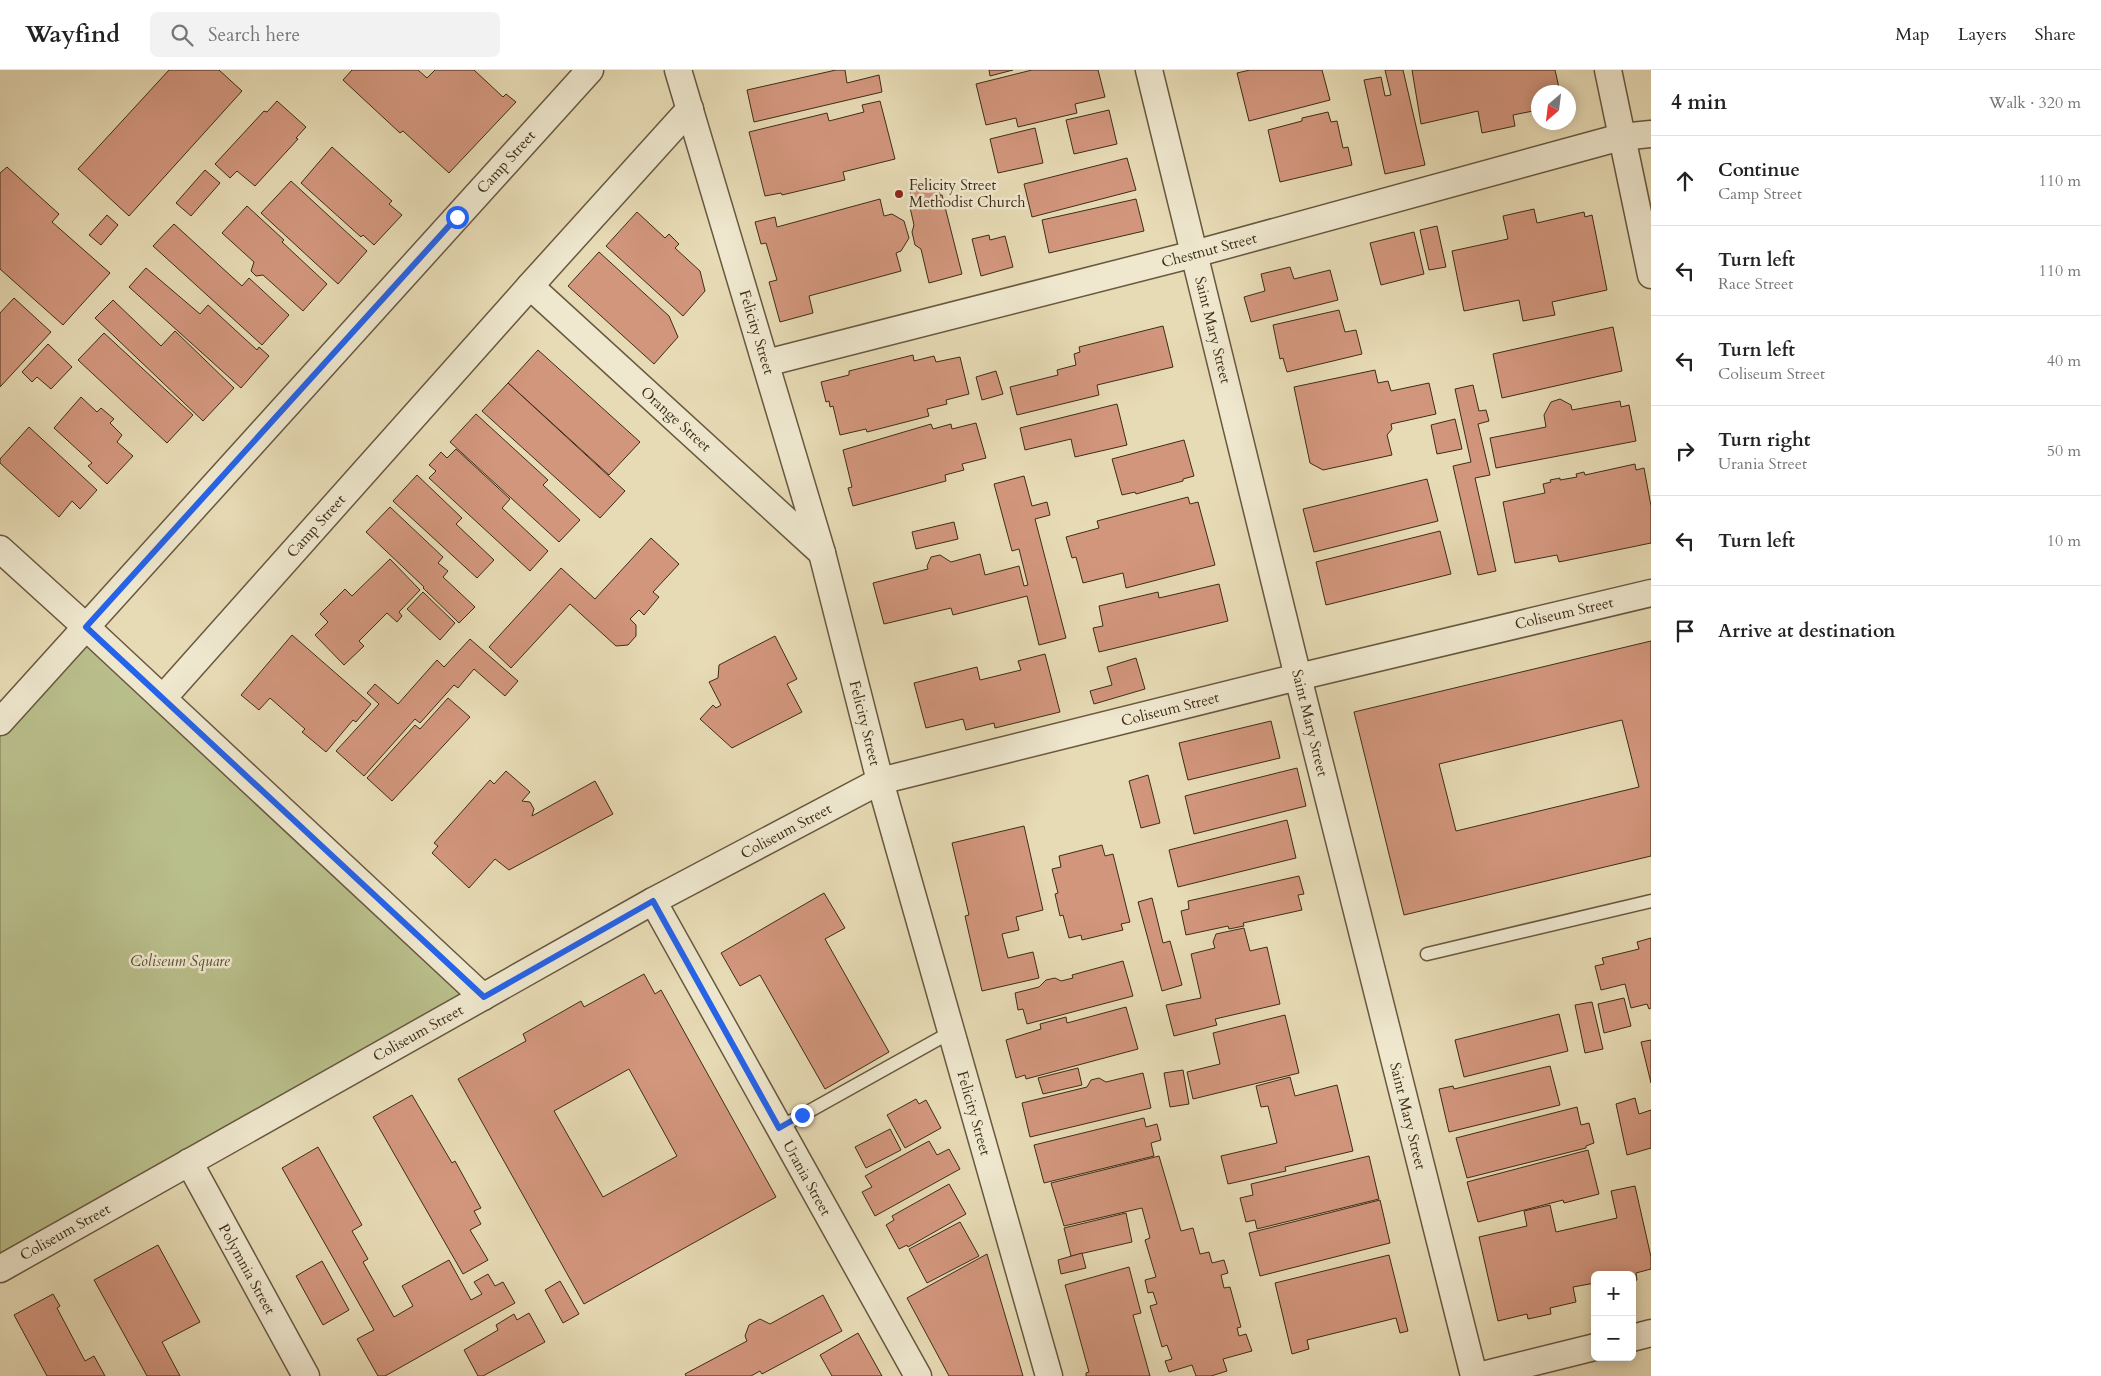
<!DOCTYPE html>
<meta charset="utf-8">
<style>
:root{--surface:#fff;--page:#f2f2f2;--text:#222;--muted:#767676;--line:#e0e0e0}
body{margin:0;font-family:Cardo,serif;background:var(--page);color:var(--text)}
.controls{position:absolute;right:15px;bottom:15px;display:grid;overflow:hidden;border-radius:8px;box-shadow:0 2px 12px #0003}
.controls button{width:45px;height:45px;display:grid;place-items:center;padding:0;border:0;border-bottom:1px solid var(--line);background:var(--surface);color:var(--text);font:25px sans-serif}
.compass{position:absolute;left:1531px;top:15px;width:45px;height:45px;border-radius:50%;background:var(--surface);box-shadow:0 2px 12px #0003;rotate:208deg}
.stop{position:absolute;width:15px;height:15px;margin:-11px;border:4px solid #2563eb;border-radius:50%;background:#fff}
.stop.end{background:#2563eb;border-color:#fff;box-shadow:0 1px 5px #0008}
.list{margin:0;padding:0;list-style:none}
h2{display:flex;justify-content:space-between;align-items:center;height:65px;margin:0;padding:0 20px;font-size:21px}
h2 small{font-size:16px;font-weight:400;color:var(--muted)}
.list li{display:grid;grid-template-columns:32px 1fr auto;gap:15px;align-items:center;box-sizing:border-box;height:90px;padding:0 20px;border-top:1px solid var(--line)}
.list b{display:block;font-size:19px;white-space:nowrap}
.list p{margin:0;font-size:16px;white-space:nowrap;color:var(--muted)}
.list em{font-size:16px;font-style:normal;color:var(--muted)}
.icon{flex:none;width:28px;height:28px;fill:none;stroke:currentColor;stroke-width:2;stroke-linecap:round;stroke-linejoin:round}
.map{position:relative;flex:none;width:1651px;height:1306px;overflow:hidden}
header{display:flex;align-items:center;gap:30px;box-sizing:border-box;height:70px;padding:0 25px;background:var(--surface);border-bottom:1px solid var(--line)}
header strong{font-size:24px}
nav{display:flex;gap:28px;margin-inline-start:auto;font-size:18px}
.search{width:350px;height:45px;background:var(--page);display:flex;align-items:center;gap:12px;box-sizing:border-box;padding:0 18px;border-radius:8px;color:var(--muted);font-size:19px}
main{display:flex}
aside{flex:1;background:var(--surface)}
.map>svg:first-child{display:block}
.green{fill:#b9bf8b;stroke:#7c7652}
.building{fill:#d2967d;stroke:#3e2c18;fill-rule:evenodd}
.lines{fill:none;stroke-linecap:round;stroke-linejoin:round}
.lane-casing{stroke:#68583f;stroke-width:15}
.street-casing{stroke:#68583f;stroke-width:29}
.lane{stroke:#efe8cf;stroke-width:12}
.street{stroke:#efe8cf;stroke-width:26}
.route{stroke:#2563eb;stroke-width:6}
.poi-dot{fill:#8f2418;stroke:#efe8cf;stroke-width:2}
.labels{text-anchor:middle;stroke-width:5;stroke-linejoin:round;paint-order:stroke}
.street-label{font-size:15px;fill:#3e2c18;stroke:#efe8cf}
.poi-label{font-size:15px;fill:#3e2c18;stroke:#efe8cf;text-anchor:start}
.park-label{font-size:15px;font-style:italic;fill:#57492f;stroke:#efe8cf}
</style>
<header>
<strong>Wayfind</strong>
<div class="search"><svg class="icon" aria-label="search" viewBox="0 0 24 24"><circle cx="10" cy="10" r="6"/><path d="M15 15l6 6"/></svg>Search here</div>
<nav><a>Map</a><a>Layers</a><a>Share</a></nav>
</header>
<main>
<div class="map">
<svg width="1651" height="1306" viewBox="0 0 1651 1306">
<rect width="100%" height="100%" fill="#e7dbb5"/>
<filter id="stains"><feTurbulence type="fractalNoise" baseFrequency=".004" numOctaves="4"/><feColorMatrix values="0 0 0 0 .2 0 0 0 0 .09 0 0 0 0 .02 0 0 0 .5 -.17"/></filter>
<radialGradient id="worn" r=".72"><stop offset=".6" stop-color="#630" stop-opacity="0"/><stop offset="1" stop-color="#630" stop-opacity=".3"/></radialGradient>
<path class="green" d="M86,557L483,927L0,1199V652Z"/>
<g class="building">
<path d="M169,0H219L242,21L129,146L78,99Z"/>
<path d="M352,0H418L427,8L435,0H474L503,27L506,24L516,32L449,103L403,61L400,63L343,10Z"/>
<path d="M836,0H845L847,13L879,5L882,22L754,52L747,20Z"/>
<path d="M989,0H1013L990,6Z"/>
<path d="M1032,0H1098L1105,27L1075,34L1077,43L1018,57L1016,48L986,55L976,14Z"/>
<path d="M1250,0H1322L1330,30L1249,51L1237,3Z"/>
<path d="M1385,0H1403L1425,95L1385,104L1364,10L1381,7L1385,26L1391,25Z"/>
<path d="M1412,0H1555L1560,22H1538V40L1513,45L1515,56L1482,63L1478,41L1421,54Z"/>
<path d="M277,31L306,57L296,68L298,69L255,116L237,101L230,108L215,94L264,41L267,42Z"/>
<path d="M880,31L895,89L843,102L845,110L782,125L781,123L765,126L749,62L827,43L829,51L864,42L862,35Z"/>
<path d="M1109,40L1117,74L1074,84L1066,50Z"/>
<path d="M1328,42L1331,52L1337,51L1343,78L1348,77L1352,95L1280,112L1268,60L1302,51V48Z"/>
<path d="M1035,58L1043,93L998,103L990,69Z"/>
<path d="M332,77L392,131L389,134L402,145L374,175L363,165L361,167L301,113Z"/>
<path d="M1127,88L1136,120L1032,147L1024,114Z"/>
<path d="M7,97L59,144L52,152L110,203L63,255L0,199V103Z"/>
<path d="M205,100L220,113L191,146L176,133Z"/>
<path d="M291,111L367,181L338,214L261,143Z"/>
<path d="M937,114L940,125H942L962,204L929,213L921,179L915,175L912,162L914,155L909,133H912L910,121Z"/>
<path d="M880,129L884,146L892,144L904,151L909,168L901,181L896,183L901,201L809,226L813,243L780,252L769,212L777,210L766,173L761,174L755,152L775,147L777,157Z"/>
<path d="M1136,129L1144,161L1049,183L1042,150Z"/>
<path d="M247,136L284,170L282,172L327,214L303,241L263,205L256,206L251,201L254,192L222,163Z"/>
<path d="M1534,139L1537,153L1584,142L1585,147L1592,145L1607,220L1552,232L1555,245L1523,251L1519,230L1464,241L1452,181L1508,169L1503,146Z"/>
<path d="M637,142L665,168L669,164L679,174L675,178L700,201L705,221L683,246L606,176Z"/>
<path d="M107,145L118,155L101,175L89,165Z"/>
<path d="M174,154L242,216L249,208L289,245L262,275L153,176Z"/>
<path d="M1437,156L1446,197L1429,200L1420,160Z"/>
<path d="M1414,162L1424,204L1381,215L1370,173Z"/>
<path d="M989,165L990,170L1005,166L1013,197L981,206L972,169Z"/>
<path d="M599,182L669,246L678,267L654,294L568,216Z"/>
<path d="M1290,197L1294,209L1330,200L1338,230L1251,252L1244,227L1265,221L1261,204Z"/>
<path d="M146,198L200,244L208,235L257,280L259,277L269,286L241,318L129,217Z"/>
<path d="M14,228L51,262L0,317V243Z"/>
<path d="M113,230L161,276L175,261L234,318L203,351L95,248Z"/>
<path d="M1339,240L1345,262L1356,260L1362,284L1287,302L1283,288L1280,289L1273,255Z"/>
<path d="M1163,256L1173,297L1097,315L1099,325L1017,345L1010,317L1058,305L1057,300L1076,295L1074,284L1080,282L1079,277Z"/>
<path d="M1613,257L1622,301L1502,328L1493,284Z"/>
<path d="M104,263L193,345L167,373L78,290Z"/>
<path d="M48,274L72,297L51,319L37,307L32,312L22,302Z"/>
<path d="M538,280L640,372L609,405L508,313Z"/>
<path d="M913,285L914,291L934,286L936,292L960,287L969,324L946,330L947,334L927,339L929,346L867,362L866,359L840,365L833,336L830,337L829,331L826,332L821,312L849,305V301Z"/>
<path d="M1375,300L1378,313L1388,311L1391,321L1429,313L1436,344L1391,354L1392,359L1387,365L1392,385L1323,400L1310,393L1294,317Z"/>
<path d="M996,301L1003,324L982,330L976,307Z"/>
<path d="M508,313L625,421L600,448L482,341Z"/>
<path d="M1473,315L1479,341L1486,340L1489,351L1478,354L1490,405L1475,408L1496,501L1478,505L1453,396L1471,392L1455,319Z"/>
<path d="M81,327L97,342L101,338L114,349L110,353L122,365L117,372L133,386L107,414L88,396L92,393L54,358Z"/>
<path d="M1560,329L1571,335L1572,340L1620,331L1621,337L1629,335L1636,371L1496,398L1490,368L1546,357L1544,345L1551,332Z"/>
<path d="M1117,334L1127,375L1075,387L1071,369L1025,380L1020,358Z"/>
<path d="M476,344L548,410L543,415L580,450L559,472L450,372Z"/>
<path d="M1455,349L1462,379L1437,384L1431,355Z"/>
<path d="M976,353L986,388L962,394L964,400L945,405L946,411L853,436L848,418L852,417L843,380L931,354L933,359L951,354L952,359Z"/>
<path d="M29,357L97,420L80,439L72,431L59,447L0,393V389Z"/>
<path d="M1184,370L1194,406L1183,409V411L1136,424L1135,422L1122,425L1112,389Z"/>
<path d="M456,379L510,429L502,438L548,481L530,501L429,408L436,401L429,395L441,382L447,388Z"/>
<path d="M1635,394L1636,400L1644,398L1651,436V473L1559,492L1557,485L1515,493L1503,432L1545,423L1543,414L1551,412L1550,410L1560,408V410L1577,407L1576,404L1584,402L1585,405Z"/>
<path d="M417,405L462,448L456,454L494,490L477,508L393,431Z"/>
<path d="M1024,406L1032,436L1047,432L1050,445L1035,449L1066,568L1039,575L1027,526L953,545L951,538L884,554L873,513L928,499L927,496L931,487L940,485L951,492L980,484L985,505L1019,496L1024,516L1028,515L1019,479L1012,481L994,414Z"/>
<path d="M1427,409L1438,451L1314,482L1303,439Z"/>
<path d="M1188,427L1190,434L1198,432L1215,495L1126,518L1123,503L1083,513L1076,487L1072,488L1066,467L1099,458L1097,451Z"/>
<path d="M390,437L443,487L438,493L448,501L443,507L475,537L459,553L423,518L424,517L366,462Z"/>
<path d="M954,452L958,469L916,479L912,462Z"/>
<path d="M1440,461L1451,504L1326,535L1316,492Z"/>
<path d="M651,468L679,494L653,522L659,527L644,545L639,540L630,549L636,555V566L628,575L616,576L570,534L511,598L489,577L561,498L595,529Z"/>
<path d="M390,489L420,520L399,542L402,546L397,552L387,543L359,571L364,576L344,595L315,565L328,552L320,544L345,519L352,526Z"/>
<path d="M1219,514L1228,551L1099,582L1093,558L1103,556L1099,536L1158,522L1159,528Z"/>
<path d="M423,522L455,553L440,570L407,539Z"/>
<path d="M292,565L371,634L356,652L353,650L326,682L302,662L305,659L270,628L259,640L241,625Z"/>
<path d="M775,566L797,609L787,614L802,642L732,678L700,649L713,635L716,638L721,635L709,612L718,608L719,595Z"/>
<path d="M470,569L518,611L505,626L474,599L458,618L454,615L420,653L415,649L364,706L336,681L379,634L367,623L375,614L398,634L437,590L444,597Z"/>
<path d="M1651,571V786L1404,845L1354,642ZM1622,650L1639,717L1456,761L1439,694Z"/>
<path d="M1045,584L1060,642L995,658L994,653L966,660L963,649L926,658L914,613L977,597L980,610L1021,600L1018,591Z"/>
<path d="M1136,588L1145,619L1094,634L1090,621L1112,615L1107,597Z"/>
<path d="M448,628L470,647L392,731L367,708L415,655L420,659Z"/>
<path d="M1271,651L1280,688L1188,710L1179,673Z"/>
<path d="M1297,698L1306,736L1194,764L1185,726Z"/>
<path d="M506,701L530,722L522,731L530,732L534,739L532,746L595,711L613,744L509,800L495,789L469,818L432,783L438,776L434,773L490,710L494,714Z"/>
<path d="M1148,705L1160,753L1141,758L1129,711Z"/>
<path d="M1287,750L1296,788L1178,817L1169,780Z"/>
<path d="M1024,756L1043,840L1016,847L1019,860L1002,864L1008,888L1033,882L1039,908L982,921L965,846L969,845L952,773Z"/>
<path d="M1102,775L1105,786L1113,784L1130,852L1121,854L1123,860L1082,870L1081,865L1069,868L1063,845L1060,846L1055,824L1058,823L1052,799L1061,797L1059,786Z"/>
<path d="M1299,806L1304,824L1298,825L1302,840L1243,853L1244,856L1229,859L1228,856L1186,865L1181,841L1189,839L1188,831Z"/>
<path d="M824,823L845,858L825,869L889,982L825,1019L760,905L740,916L721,883Z"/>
<path d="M1152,828L1163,873L1170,871L1182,915L1162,921L1138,832Z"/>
<path d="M1244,858L1250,881L1267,877L1280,934L1215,949L1217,955L1174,966L1166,935L1201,928L1191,884L1215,878L1213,872L1216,864Z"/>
<path d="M1651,868V938L1649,939L1647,934L1631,938L1625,914L1601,920L1595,896L1604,894L1602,888L1639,879L1637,872Z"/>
<path d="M1123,891L1133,926L1027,954L1023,939L1018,940L1015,923L1039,917L1046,910L1055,908L1061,911L1073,908L1072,905Z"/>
<path d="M644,904L655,924L661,920L776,1127L584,1234L458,1009L526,971L523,964L581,931L584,937ZM629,999L677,1086L603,1127L554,1041Z"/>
<path d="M1624,928L1631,956L1604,963L1598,934Z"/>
<path d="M1592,932L1603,979L1585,983L1575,935Z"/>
<path d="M1126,937L1138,979L1026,1009L1025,1005L1016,1008L1006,970L1041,959L1040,954L1066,947L1067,953Z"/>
<path d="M1559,944L1568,981L1464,1007L1455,970Z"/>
<path d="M1285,945L1299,1003L1193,1029L1187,1002L1220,994L1213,963Z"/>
<path d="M1651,970V1013L1641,972Z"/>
<path d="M1550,996L1560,1035L1449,1062L1439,1019L1453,1016L1454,1019Z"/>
<path d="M1078,998L1082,1015L1043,1024L1038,1008Z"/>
<path d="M1183,1000L1189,1034L1170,1037L1164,1003Z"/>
<path d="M1143,1003L1151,1038L1030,1067L1022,1033L1087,1017L1091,1010L1099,1008L1106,1012Z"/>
<path d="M1290,1007L1295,1026L1337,1015L1353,1081L1285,1097L1286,1101L1228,1114L1221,1086L1277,1073L1268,1036L1261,1037L1256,1016Z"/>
<path d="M412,1025L452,1093L455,1091L481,1138L474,1141L481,1154L470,1160L488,1190L463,1204L373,1047Z"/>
<path d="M1635,1028L1639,1044L1651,1040V1078L1627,1085L1616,1034Z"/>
<path d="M916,1029L919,1034L926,1030L941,1058L905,1078L887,1045Z"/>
<path d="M1577,1037L1581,1055L1589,1053L1594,1073L1586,1076V1078L1467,1108L1456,1068Z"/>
<path d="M1144,1048L1146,1057L1157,1054L1161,1070L1151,1073L1154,1086L1044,1113L1034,1075Z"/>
<path d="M890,1059L901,1080L866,1098L855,1077Z"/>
<path d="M929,1071L937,1085L949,1079L960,1099L875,1146L862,1122L872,1117L865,1106Z"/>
<path d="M318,1077L362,1155L352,1161L368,1189L363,1192L394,1247L413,1236L402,1216L449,1190L471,1230L482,1224L474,1212L488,1204L495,1216L503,1212L515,1233L385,1306H378L357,1269L374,1260L282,1098Z"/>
<path d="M1588,1080L1599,1124L1564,1133L1563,1130L1478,1152L1467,1112Z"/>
<path d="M1159,1086L1181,1161L1193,1158L1200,1184L1209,1182L1212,1193L1224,1190L1228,1203L1221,1205L1224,1218L1230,1217L1241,1257L1237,1258L1239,1266L1246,1264L1252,1281L1223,1289L1227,1301L1211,1306H1196L1192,1295L1169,1302L1165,1291L1172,1289L1167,1275L1162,1277L1150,1236L1157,1234L1153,1222L1148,1223L1145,1210L1156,1207L1145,1170L1150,1168L1142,1138L1064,1156L1051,1113Z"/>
<path d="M1369,1086L1379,1129L1257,1159L1255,1150L1246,1152L1240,1128L1253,1125L1251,1114Z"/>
<path d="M949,1114L966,1144L908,1177L907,1175L899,1179L886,1155L894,1150L892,1146Z"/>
<path d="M1635,1116L1651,1187V1199L1636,1203L1637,1210L1632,1211V1205H1595V1213L1573,1217L1576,1232L1550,1238L1551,1244L1528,1249L1527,1244L1498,1251L1479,1167L1527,1156L1524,1141L1550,1135L1556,1162L1617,1148L1611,1121Z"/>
<path d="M1380,1130L1390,1173L1260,1206L1249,1163Z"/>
<path d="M1126,1143L1132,1172L1071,1186L1064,1158Z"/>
<path d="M960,1152L979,1186L927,1213L909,1179Z"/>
<path d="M158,1175L200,1252L162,1272L180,1306H147L94,1210Z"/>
<path d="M1082,1183L1086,1198L1061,1204L1058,1190Z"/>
<path d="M987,1184L1023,1306H949L907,1228Z"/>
<path d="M1389,1185L1408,1261L1400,1263L1396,1248L1307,1270L1309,1279L1292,1284L1275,1213Z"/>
<path d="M322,1191L349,1240L323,1255L296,1206Z"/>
<path d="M1129,1197L1141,1243L1133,1245L1150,1306H1086V1303L1089,1302L1065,1215Z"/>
<path d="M560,1211L579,1244L563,1253L545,1220Z"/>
<path d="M53,1224L60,1236L57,1238L85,1291L94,1286L105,1306H47L14,1245Z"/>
<path d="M823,1225L842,1261L762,1304L760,1301L751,1306H686L685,1304L747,1271L745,1266L749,1255L760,1249L770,1254Z"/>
<path d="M529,1243L545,1272L483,1306H478L464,1280L498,1260L496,1255L514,1244L517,1250Z"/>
<path d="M858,1263L882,1306H832L820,1285Z"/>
</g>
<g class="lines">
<defs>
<g id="lane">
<path d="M1427,884L1651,831"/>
<path d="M779,1058L951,962"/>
</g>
<g id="street">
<path d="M678,0L822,483L880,711L1049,1306"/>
<path d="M1149,0L1298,607L1474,1306"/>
<path d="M1608,0L1651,205"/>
<path d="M530,216L822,483"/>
<path d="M766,293L1194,184L1621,67L1651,64"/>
<path d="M0,479L86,557L483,927"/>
<path d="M163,628L530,216L690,39"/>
<path d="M0,652L590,0"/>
<path d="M653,831L918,1306"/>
<path d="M189,1092L306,1306"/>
<path d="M0,1199L653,831L880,711L1298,607L1651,523"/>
<path d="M1632,1268L1651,1263"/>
<path d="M1478,1306L1595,1277"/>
</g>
</defs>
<use href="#lane" class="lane-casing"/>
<use href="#street" class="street-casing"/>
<use href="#lane" class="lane"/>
<use href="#street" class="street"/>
</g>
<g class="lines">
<path class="route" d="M457,147L86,557L484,927L653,831L779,1058L802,1045"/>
</g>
<circle class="poi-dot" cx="899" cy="124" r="5"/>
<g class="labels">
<g class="street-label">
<text transform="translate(506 92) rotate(-48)" y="5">Camp Street</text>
<text transform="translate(1209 180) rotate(-15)" y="5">Chestnut Street</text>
<text transform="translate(1213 260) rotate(76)" y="5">Saint Mary Street</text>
<text transform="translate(757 262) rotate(73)" y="5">Felicity Street</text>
<text transform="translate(676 349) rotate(42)" y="5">Orange Street</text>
<text transform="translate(316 456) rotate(-48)" y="5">Camp Street</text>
<text transform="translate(1564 543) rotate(-13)" y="5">Coliseum Street</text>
<text transform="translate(1170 639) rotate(-14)" y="5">Coliseum Street</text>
<text transform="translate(865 653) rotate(76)" y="5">Felicity Street</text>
<text transform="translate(1310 653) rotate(76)" y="5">Saint Mary Street</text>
<text transform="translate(786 761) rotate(-28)" y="5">Coliseum Street</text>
<text transform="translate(418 963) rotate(-29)" y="5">Coliseum Street</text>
<text transform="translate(974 1043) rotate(74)" y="5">Felicity Street</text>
<text transform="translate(1408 1046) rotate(76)" y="5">Saint Mary Street</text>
<text transform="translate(807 1108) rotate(61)" y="5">Urania Street</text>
<text transform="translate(65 1162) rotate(-29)" y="5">Coliseum Street</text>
<text transform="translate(247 1199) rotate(61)" y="5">Polymnia Street</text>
</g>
<g class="poi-label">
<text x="909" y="120">Felicity Street<tspan x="909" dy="17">Methodist Church</tspan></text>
</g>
<g class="park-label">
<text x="180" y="896">Coliseum Square</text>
</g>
</g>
<rect width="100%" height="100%" filter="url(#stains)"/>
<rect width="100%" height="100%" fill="url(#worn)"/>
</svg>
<div class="controls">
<button>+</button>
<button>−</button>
</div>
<svg class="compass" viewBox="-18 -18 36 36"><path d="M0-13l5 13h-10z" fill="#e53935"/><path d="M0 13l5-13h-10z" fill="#767676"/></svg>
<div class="stop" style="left:457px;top:147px"></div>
<div class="stop end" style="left:802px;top:1045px"></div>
</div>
<aside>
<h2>4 min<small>Walk · 320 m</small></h2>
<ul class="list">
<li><svg class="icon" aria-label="ahead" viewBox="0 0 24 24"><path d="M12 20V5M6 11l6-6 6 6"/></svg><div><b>Continue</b><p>Camp Street</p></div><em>110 m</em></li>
<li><svg class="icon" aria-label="left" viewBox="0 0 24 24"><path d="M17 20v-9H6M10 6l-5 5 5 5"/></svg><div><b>Turn left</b><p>Race Street</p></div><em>110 m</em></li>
<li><svg class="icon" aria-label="left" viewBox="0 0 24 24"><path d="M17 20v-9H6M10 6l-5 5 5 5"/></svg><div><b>Turn left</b><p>Coliseum Street</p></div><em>40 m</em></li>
<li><svg class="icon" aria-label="right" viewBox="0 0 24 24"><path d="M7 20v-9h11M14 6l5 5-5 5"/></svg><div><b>Turn right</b><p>Urania Street</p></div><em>50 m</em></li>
<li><svg class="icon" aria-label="left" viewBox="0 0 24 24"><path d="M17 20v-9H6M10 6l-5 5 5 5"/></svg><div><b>Turn left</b></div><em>10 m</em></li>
<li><svg class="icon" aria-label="arrive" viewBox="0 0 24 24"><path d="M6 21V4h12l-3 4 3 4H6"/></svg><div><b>Arrive at destination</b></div></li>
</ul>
</aside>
</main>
